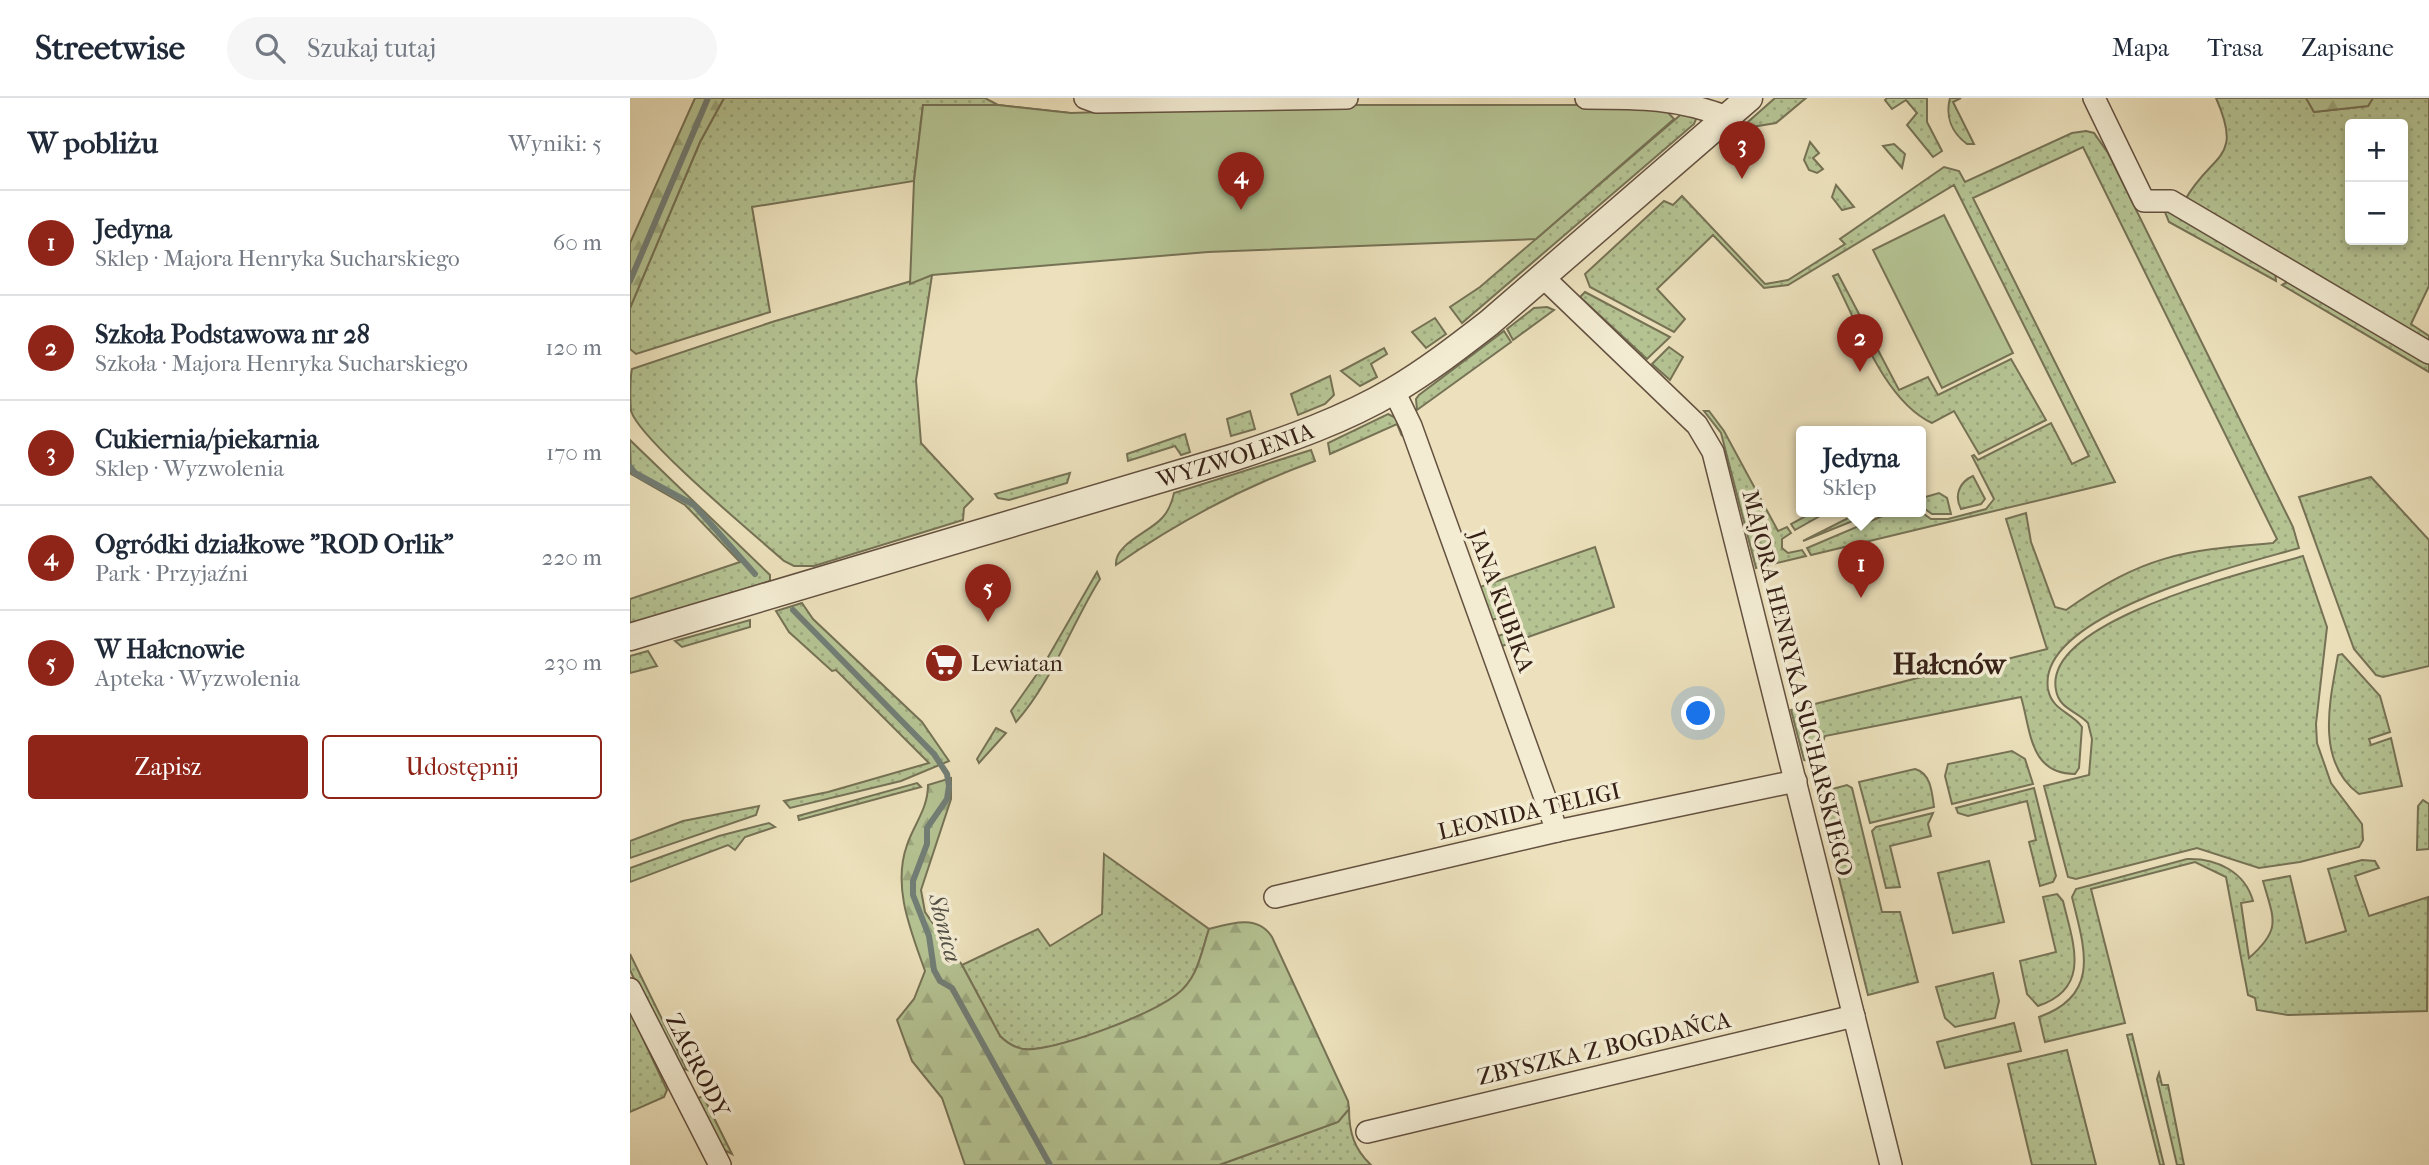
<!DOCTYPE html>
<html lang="pl">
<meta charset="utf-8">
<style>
:root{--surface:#fff;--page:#f6f6f7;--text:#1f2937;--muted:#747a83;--line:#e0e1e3;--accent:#8f2418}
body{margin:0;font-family:"IM FELL French Canon",serif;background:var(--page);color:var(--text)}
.controls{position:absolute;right:21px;top:21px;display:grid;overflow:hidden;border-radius:7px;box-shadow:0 4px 10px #0003}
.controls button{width:63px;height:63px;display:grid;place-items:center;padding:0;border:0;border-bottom:2px solid var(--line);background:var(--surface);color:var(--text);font:35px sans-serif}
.you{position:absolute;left:1069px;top:616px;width:24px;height:24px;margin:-18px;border:5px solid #fff;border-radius:50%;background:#1a73e8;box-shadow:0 0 0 10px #1a73e833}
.badge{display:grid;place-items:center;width:46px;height:46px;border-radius:50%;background:var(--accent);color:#fff;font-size:23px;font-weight:700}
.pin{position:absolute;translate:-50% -58px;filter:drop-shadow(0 2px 4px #0008)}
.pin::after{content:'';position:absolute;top:37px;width:24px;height:21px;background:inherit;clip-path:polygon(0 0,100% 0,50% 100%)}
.popup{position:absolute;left:1166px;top:328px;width:130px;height:91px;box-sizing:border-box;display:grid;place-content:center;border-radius:7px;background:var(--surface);filter:drop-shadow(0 2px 5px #0005);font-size:23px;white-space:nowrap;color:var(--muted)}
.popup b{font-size:26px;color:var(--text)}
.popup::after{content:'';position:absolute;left:50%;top:100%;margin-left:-14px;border:14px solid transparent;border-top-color:var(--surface)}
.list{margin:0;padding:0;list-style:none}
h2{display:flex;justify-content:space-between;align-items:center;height:91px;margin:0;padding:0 28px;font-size:30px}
h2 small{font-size:23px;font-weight:400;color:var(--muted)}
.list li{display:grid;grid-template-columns:46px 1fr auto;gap:21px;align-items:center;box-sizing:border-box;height:105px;padding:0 28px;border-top:2px solid var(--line)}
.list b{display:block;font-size:26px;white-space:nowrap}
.list p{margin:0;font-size:23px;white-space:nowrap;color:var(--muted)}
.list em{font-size:23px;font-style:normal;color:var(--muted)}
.actions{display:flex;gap:14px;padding:21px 28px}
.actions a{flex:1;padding:16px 0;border:2px solid var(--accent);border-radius:7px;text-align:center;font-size:24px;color:var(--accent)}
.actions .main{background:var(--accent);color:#fff}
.icon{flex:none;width:38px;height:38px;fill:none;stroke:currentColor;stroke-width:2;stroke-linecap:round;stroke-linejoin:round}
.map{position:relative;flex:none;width:1799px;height:1067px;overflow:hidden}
header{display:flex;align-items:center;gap:42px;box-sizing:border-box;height:98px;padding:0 35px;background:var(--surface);border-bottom:2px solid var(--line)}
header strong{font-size:33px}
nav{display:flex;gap:38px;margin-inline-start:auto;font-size:24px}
.search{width:490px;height:63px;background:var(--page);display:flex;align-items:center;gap:18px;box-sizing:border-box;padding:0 24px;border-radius:38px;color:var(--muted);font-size:26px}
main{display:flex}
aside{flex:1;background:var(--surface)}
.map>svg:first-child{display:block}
.grass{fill:url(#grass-dots);stroke:#767255;stroke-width:2;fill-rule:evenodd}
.forest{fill:url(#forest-firs);stroke:#767255;stroke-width:2}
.garden{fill:#b5c393;stroke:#767255;stroke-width:2}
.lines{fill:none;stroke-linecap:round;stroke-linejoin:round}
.stream{stroke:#727e76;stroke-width:6}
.minor-casing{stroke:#645140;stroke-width:24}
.tertiary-casing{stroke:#645140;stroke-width:29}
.minor{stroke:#f3ecd3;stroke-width:21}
.tertiary{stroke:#f3ecd3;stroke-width:26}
.labels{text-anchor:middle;stroke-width:7;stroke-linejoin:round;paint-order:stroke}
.street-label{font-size:23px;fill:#362117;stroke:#f3ecd3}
.poi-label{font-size:23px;fill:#362117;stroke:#f3ecd3;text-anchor:start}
.water-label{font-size:24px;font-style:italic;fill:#545047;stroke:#f3ecd3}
.district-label{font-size:30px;font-weight:bold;fill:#362117;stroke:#f3ecd3}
</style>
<header>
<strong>Streetwise</strong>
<div class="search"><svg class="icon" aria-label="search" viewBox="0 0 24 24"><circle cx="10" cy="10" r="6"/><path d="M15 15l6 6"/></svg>Szukaj tutaj</div>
<nav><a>Mapa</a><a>Trasa</a><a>Zapisane</a></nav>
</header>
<main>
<aside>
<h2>W pobliżu<small>Wyniki: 5</small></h2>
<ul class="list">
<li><span class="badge">1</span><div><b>Jedyna</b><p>Sklep · Majora Henryka Sucharskiego</p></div><em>60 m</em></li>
<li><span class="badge">2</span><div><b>Szkoła Podstawowa nr 28</b><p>Szkoła · Majora Henryka Sucharskiego</p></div><em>120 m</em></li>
<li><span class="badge">3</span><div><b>Cukiernia/piekarnia</b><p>Sklep · Wyzwolenia</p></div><em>170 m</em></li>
<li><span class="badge">4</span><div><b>Ogródki działkowe &quot;ROD Orlik&quot;</b><p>Park · Przyjaźni</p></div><em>220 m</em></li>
<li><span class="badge">5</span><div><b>W Hałcnowie</b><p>Apteka · Wyzwolenia</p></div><em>230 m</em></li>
</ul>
<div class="actions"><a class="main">Zapisz</a><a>Udostępnij</a></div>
</aside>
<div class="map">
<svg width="1799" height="1067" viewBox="0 0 1799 1067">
<defs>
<pattern id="grass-dots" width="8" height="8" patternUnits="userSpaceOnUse" patternTransform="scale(1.75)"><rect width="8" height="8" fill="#b5c393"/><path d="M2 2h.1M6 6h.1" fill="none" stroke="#9ca77e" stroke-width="1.8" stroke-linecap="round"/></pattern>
<pattern id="forest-firs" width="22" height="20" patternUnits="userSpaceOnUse" patternTransform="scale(1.75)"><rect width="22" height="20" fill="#b5c393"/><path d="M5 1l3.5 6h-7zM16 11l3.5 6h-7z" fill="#9ca77e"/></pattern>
</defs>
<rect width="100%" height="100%" fill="#ece1bc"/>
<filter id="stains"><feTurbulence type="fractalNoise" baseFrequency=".00286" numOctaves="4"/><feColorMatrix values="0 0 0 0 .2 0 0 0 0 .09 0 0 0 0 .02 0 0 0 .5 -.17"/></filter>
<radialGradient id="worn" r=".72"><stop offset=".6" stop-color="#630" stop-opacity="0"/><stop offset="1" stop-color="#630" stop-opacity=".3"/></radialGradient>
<g class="grass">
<path d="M94,0H355L368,7L440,15L293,7L284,83L122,109L140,214L6,256L0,251V210L70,44Z"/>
<path d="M1145,0H1176L1146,25L1110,31Z"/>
<path d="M1257,0H1297V24L1312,53L1303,59L1277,27L1287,15L1276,2L1262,11L1255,2Z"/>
<path d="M1320,0H1331L1323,4L1344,46H1337C1322,35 1315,19 1320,0Z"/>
<path d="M1586,0H1676L1684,14L1738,8L1743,0H1799V188L1781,226L1799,238V244L1555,102C1582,54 1614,63 1586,0ZM1720,26H1773V142H1720Z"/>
<path d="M1055,13L1067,19L1064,26L832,225L820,209L850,189Z"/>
<path d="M1456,33L1464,35L1478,55L1663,429L1669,450C1615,466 1406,515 1418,591C1422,613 1442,614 1452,629L1449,670L1445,676C1399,676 1401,632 1391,599L1195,638L1185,665L1174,662L1161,612L1371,559L1373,562L1417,551L1376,421L1396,415L1401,444L1425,509L1436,512C1515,457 1550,453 1643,445L1647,441L1453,49L1343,100L1485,384L1181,457L1177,450L1262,414H1291L1301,421H1318L1356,411L1364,401L1342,358L1344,357L1348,362L1421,325L1442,366L1459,358L1324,87L1158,187L1134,190L1083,137L1027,191L1055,221L1044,234L960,189L955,176L1034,103L1043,107L1052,98L1135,186L1158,182L1215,146L1210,141L1314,69L1329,73L1335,84L1442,35Z"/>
<path d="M1180,44L1189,55L1183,60L1193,71L1187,75L1179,72L1174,62Z"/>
<path d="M1264,46L1275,56L1272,70L1253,48Z"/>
<path d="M1206,87L1224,109L1212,112L1202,99Z"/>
<path d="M1537,111L1645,174L1646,183L1539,124L1535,114Z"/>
<path d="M1208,176L1269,292L1298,279L1308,297L1381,261L1416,322L1349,356L1324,313L1302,325C1254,303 1227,224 1203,178Z"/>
<path d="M302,177L286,282L291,345L343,401L334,410L333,422L184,468H164L154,463C125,437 10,342 1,313C0,303 0,279 2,271L142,224Z"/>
<path d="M1660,182L1799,265V274L1652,187Z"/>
<path d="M955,194L1040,239L1017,261L950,199Z"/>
<path d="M917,209L924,212L883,242L877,231L904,210Z"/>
<path d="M805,220L816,236L796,250L782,234Z"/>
<path d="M874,233L881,244L787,312L786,301L789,297Z"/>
<path d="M1039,249L1053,259L1040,282L1022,266Z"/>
<path d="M754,250L757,256L741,266L747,279L730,288L711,273Z"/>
<path d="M700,278L704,297L695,306L668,317L661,296Z"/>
<path d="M620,313L625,331L601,338L597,321Z"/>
<path d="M1074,313H1079L1094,333L1148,433L1157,429L1161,435L1152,441V450L1158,455L1172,452L1176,458L1126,470L1091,335Z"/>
<path d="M758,316L768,321L772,338L767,326L700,356L698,345Z"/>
<path d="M555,336L560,354L551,357L545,348L498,363L497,356Z"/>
<path d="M0,342L140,477V483L0,526V501L110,464L55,407L1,376Z"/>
<path d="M681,352L685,363C613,389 549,423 486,467C484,446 520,434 532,420C539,413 542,404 544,395Z"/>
<path d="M440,375L437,385L379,402L368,400L365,396Z"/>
<path d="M1343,378L1355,401L1351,406L1331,411C1324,398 1329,384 1343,378Z"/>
<path d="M1741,379L1799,442V568L1753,579L1746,577L1724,551L1669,399Z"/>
<path d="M1309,395L1317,400L1321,416H1302L1295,411L1292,400Z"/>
<path d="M1183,414H1197L1165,432L1161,426Z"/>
<path d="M1230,414H1245L1173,443Z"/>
<path d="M965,449L984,509L872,548L868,538L890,530L885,515L862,522L850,489Z"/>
<path d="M1673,458L1697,529L1686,626L1687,645L1701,685L1732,726L1733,742L1729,749L1670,764L1629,770L1567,750L1446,781L1438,779L1414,688L1459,677L1462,641L1458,625C1447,613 1429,611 1426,592C1412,521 1624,473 1673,458Z"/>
<path d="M467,474L470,481C441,527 422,584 386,624L381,613L414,566Z"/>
<path d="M172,505L183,521L292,624L319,663L271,683L160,710L154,703L198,694L299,665L206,572L202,573L159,534L146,513Z"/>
<path d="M120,522V529L52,549L45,543Z"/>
<path d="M18,553L27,568L0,575V558Z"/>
<path d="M1712,556L1750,598L1760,634L1739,641L1741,647L1761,640L1772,688L1729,696C1685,664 1700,602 1708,557Z"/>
<path d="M366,630L376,635L349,665L347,661Z"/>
<path d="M1382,653L1395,661L1403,686L1322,706L1315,678L1318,666Z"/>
<path d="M1285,671C1301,675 1302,695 1304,709L1240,725L1229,684Z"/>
<path d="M287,685L291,689L169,722L168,718Z"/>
<path d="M1217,687L1222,690L1252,814H1270L1288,884L1238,897L1189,699L1191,694Z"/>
<path d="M1404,690L1426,778L1423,784L1410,788L1399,744L1406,742L1397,703L1338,718L1328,715L1326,710Z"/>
<path d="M1793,702L1799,706V751L1787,752L1788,708Z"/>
<path d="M129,708L126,717L0,760V743L53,723Z"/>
<path d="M1303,715L1298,726L1301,738L1260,748L1270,789L1256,790L1242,733L1246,729Z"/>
<path d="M139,725L145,729L115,739L105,752L98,747L0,784V770L89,738Z"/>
<path d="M474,756L579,831C571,855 568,881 546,897C518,918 439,947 404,951C391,953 379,947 370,938L332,867L408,831L420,848L472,816Z"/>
<path d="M1557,761C1587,760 1615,774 1623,803L1611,805L1619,860C1652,831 1644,822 1633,783L1660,778L1676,845L1716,833L1698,771L1732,762L1745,763L1749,770L1725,778L1739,818L1798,799L1797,913L1658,917L1627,912L1625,900L1618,897L1596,779L1565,764L1461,791L1495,925L1415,944L1409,919C1472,897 1454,849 1442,799L1446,791Z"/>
<path d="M1359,763L1374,824L1323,835L1308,775Z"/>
<path d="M1427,796L1433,803C1443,845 1462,890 1408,908L1397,896L1390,863L1426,854L1413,799Z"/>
<path d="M0,856L57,972L44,967L0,872Z"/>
<path d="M1363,875L1369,903L1365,920L1325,929L1315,920L1306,889Z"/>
<path d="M0,913L37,992L34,999L0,1014Z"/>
<path d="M1384,925L1391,953L1315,970L1307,944Z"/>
<path d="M1502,936L1534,1067H1530L1497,937Z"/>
<path d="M1437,952L1466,1067H1402L1378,966Z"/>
<path d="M1529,975L1532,987H1538L1554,1067H1547L1527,981Z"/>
<path d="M73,998L102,1056L92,1051L66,1001Z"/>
<path d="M719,1011C719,1034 724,1051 741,1067H589L708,1024Z"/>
</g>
<g class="forest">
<path d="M65,0H94L70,44L0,210V145Z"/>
<path d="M1676,0H1743L1738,8L1684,14Z"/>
<path d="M321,680V701L291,792L295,814L332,867L370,938C379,947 391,953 404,951C439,947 518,918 546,897C568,881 571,855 579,831C601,825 628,816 642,839L718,1003L719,1011L708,1024L589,1067H335L312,1000L282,963L267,922L284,901L295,873C281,833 262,789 277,747C284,726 298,711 298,687Z"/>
</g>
<g class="garden">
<path d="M293,7H368L441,15L690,7H1031L1044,21L906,141L578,154L302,177L280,186L284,83Z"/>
<path d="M1314,117L1383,255L1312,290L1243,152Z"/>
</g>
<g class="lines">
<g class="stream">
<path d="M0,183L78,0"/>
<path d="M0,369L5,375L64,407L125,476"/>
<path d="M163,512L304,656L317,676L319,688L317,701L297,730V746L283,783V797L299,838L304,872L310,883L322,890L420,1067"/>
</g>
<defs>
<g id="minor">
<path d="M455,0L466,4L717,0"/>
<path d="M956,0C1010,0 1047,0 1097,19"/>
<path d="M1464,0L1514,103H1541L1799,255"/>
<path d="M913,179L1067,327L1083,354L1261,1067"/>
<path d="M764,293L781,328L927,733"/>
<path d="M645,799L927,733L1166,683"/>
<path d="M0,891L90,1067"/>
<path d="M737,1034L1224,918"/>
</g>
<g id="tertiary">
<path id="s1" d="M0,539L605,359C659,341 714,322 763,293C797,273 828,249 859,225L1119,0"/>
</g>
</defs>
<use href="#minor" class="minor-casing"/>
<use href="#tertiary" class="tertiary-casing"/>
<use href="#minor" class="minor"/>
<use href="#tertiary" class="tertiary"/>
</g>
<defs>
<symbol id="supermarket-disc" viewBox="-11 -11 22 22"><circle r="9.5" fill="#8f2418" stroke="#f3ecd3"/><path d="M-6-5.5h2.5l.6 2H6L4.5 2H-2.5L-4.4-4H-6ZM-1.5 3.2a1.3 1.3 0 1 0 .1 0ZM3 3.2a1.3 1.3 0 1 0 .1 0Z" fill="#fff"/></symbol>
</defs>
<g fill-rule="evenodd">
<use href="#supermarket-disc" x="292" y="543" width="44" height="44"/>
</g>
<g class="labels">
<g class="street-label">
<text dy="8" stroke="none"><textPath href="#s1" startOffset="632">WYZWOLENIA</textPath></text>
<text transform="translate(872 503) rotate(70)" y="8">JANA KUBIKA</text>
<text transform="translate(1168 585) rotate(76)" y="8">MAJORA HENRYKA SUCHARSKIEGO</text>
<text transform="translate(899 713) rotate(-13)" y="8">LEONIDA TELIGI</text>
<text transform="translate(974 950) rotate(-13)" y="8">ZBYSZKA Z BOGDAŃCA</text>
<text transform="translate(68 967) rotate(63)" y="8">ZAGRODY</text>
</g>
<g class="poi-label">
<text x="341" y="573">Lewiatan</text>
</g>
<g class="water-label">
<text transform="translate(315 830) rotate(75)" y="8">Słonica</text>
</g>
<g class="district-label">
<text x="1319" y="576">Hałcnów</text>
</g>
</g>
<rect width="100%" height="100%" filter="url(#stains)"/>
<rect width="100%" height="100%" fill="url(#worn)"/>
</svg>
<div class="controls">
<button>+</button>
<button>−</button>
</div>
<div class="you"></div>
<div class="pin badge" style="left:1231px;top:500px">1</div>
<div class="popup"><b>Jedyna</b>Sklep</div>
<div class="pin badge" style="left:1230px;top:274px">2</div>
<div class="pin badge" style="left:1112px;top:81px">3</div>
<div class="pin badge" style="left:611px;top:112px">4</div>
<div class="pin badge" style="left:358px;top:524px">5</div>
</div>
</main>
